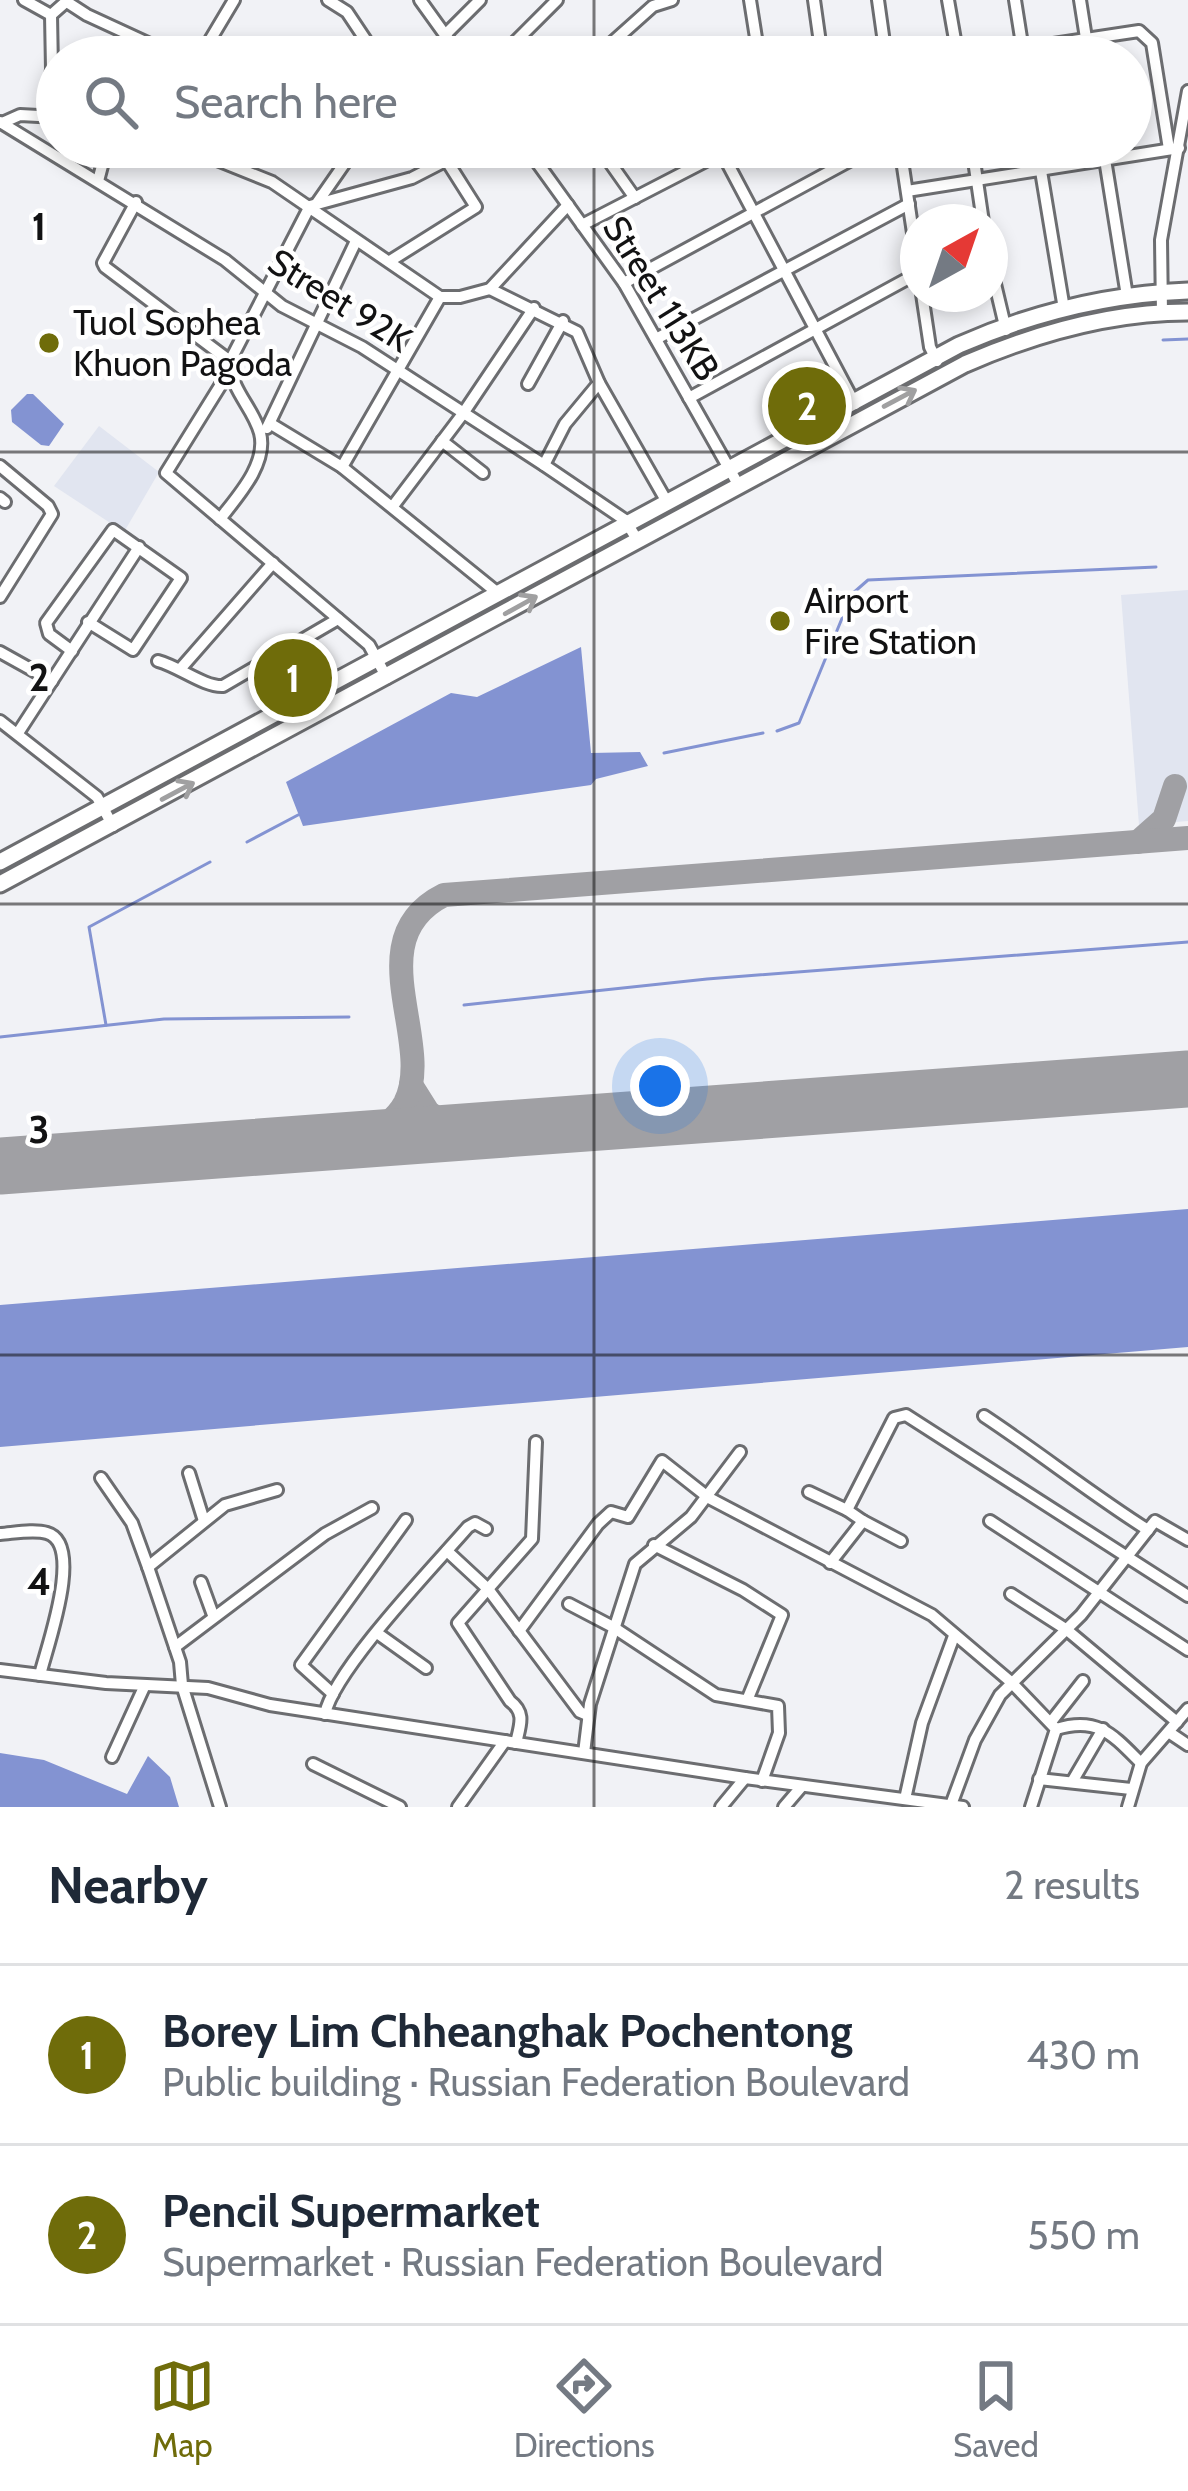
<!DOCTYPE html>
<meta charset="utf-8">
<style>
:root{--surface:#fff;--page:#f2f2f3;--text:#1f2937;--muted:#747a83;--line:#e0e1e3;--accent:#6f6c0a}
body{margin:0;font-family:Cabin,sans-serif;background:var(--page);color:var(--text)}
.compass{position:absolute;left:900px;top:204px;width:108px;height:108px;border-radius:50%;background:var(--surface);box-shadow:0 6px 18px #0003;rotate:40deg}
.you{position:absolute;left:660px;top:1086px;width:42px;height:42px;margin:-30px;border:9px solid #fff;border-radius:50%;background:#1a73e8;box-shadow:0 0 0 18px #1a73e833}
.badge{display:grid;place-items:center;width:78px;height:78px;border-radius:50%;background:var(--accent);color:#fff;font-size:39px;font-weight:700}
.pin{position:absolute;translate:-50% -50%;border:6px solid #fff;box-shadow:0 3px 12px #0006}
.list{margin:0;padding:0;list-style:none}
h2{display:flex;justify-content:space-between;align-items:center;height:156px;margin:0;padding:0 48px;font-size:51px}
h2 small{font-size:39px;font-weight:400;color:var(--muted)}
.list li{display:grid;grid-template-columns:78px 1fr auto;gap:36px;align-items:center;box-sizing:border-box;height:180px;padding:0 48px;border-top:3px solid var(--line)}
.list b{display:block;font-size:45px;white-space:nowrap}
.list p{margin:0;font-size:39px;white-space:nowrap;color:var(--muted)}
.list em{font-size:39px;font-style:normal;color:var(--muted)}
.icon{flex:none;width:66px;height:66px;fill:none;stroke:currentColor;stroke-width:2;stroke-linecap:round;stroke-linejoin:round}
.map{position:relative;flex:none;width:1188px;height:1807px;overflow:hidden}
.search{position:absolute;background:var(--surface);box-shadow:0 6px 18px #0003;left:36px;right:36px;top:36px;height:132px;display:flex;align-items:center;gap:30px;box-sizing:border-box;padding:0 42px;border-radius:66px;color:var(--muted);font-size:45px}
.sheet{height:516px;background:var(--surface)}
nav{display:flex;justify-content:space-around;align-items:center;box-sizing:border-box;height:168px;border-top:3px solid var(--line);background:var(--surface);font-size:33px;color:var(--muted)}
nav a{display:grid;justify-items:center;gap:6px}
nav .on{color:var(--accent)}
.map>svg:first-child{display:block}
.built{fill:#e1e5f0}
.water{fill:#8393d2}
.lines{fill:none;stroke-linecap:round;stroke-linejoin:round}
.stream{stroke:#8393d2;stroke-width:3}
.taxiway{stroke:#a0a0a4;stroke-width:24}
.runway{stroke:#a0a0a4;stroke-width:57}
.minor-casing{stroke:#6c6d70;stroke-width:16}
.highway-casing{stroke:#6c6d70;stroke-width:21}
.minor{stroke:#fff;stroke-width:10}
.highway{stroke:#fff;stroke-width:15}
.oneway{stroke:#a0a0a1}
.grid{fill:none;stroke:#121213;stroke-width:3;stroke-opacity:0.55}
.poi-dot{fill:#6f6c0a;stroke:#fff;stroke-width:4.5}
.labels{text-anchor:middle;stroke-width:9;stroke-linejoin:round;paint-order:stroke}
.street-label{font-size:36px;fill:#121213;stroke:#fff}
.poi-label{font-size:36px;fill:#121213;stroke:#fff;text-anchor:start}
.grid-label{font-size:39px;text-anchor:middle;font-weight:bold;fill:#121213;stroke:#fff;stroke-width:9;stroke-linejoin:round;paint-order:stroke}
</style>
<div class="map">
<svg width="1188" height="1807" viewBox="0 0 1188 1807">
<rect width="100%" height="100%" fill="#f1f2f6"/>
<g class="built">
<path d="M99,426L159,472L124,532L54,486Z"/>
<path d="M1188,590V821L1139,825L1121,595Z"/>
</g>
<g class="water">
<path d="M27,394H33L64,424L49,446L41,445L12,422L11,410Z"/>
<path d="M581,647L591,753L640,752L648,766L596,779L591,785L303,826L286,782L451,693L477,697Z"/>
<path d="M1188,1209V1347L0,1447V1305Z"/>
<path d="M0,1753L44,1760L127,1794L148,1756L170,1777L179,1807H0Z"/>
</g>
<g class="lines">
<g class="stream">
<path d="M1163,340L1188,339"/>
<path d="M777,731L799,723L852,594L868,580L1156,567"/>
<path d="M664,753L763,733"/>
<path d="M247,842L298,815"/>
<path d="M464,1005L707,979L1188,942"/>
<path d="M106,1025L89,927L210,862"/>
<path d="M0,1037L164,1019L349,1017"/>
</g>
<g class="taxiway">
<path d="M1138,842L1164,819L1175,786"/>
<path d="M411,1085L428,1112L458,1133"/>
<path d="M362,1140C379,1130 395,1121 405,1103C436,1042 356,939 444,895L1188,838"/>
</g>
<path class="runway" d="M0,1166L1188,1079"/>
<defs>
<g id="minor">
<path d="M24,0L51,15"/>
<path d="M328,0L347,12L377,57"/>
<path d="M420,0L461,57"/>
<path d="M750,0L759,57"/>
<path d="M814,0L822,57"/>
<path d="M878,0L886,57"/>
<path d="M948,0L958,57"/>
<path d="M1015,0L1024,57"/>
<path d="M1080,0L1089,57"/>
<path d="M67,2L87,15L178,57"/>
<path d="M445,35L480,0"/>
<path d="M200,57L234,0"/>
<path d="M500,57L557,0"/>
<path d="M596,57L653,6L672,0"/>
<path d="M966,57L1139,31L1152,43L1169,149"/>
<path d="M46,115L52,69L51,15L68,0"/>
<path d="M0,122L225,260L282,306L362,347L544,465L625,520L638,541"/>
<path d="M2,123L20,115L57,117"/>
<path d="M185,147L272,182L440,297H460L490,289L568,205"/>
<path d="M526,147L624,283L739,486"/>
<path d="M599,147L635,198"/>
<path d="M674,147L689,169"/>
<path d="M900,147L918,266"/>
<path d="M972,147L983,222"/>
<path d="M1037,147L1064,309"/>
<path d="M1103,147L1127,296"/>
<path d="M722,153L855,404"/>
<path d="M98,181L107,147"/>
<path d="M907,191L1179,148"/>
<path d="M136,202L103,263L105,267L230,361"/>
<path d="M317,203L356,147"/>
<path d="M582,225L733,147"/>
<path d="M390,261L476,207L438,147"/>
<path d="M990,263L1006,330"/>
<path d="M624,283L875,147"/>
<path d="M490,289L577,332L599,383L667,502"/>
<path d="M922,294L930,347L937,361"/>
<path d="M1162,313L1161,240L1188,91"/>
<path d="M656,339L909,204"/>
<path d="M230,370L166,473L369,645L387,678"/>
<path d="M528,384L563,321"/>
<path d="M689,398L918,273"/>
<path d="M271,424L342,467L499,594"/>
<path d="M267,428L356,241"/>
<path d="M442,441L483,473"/>
<path d="M544,465L565,424L599,383"/>
<path d="M0,466L48,506L52,514L0,597"/>
<path d="M342,467L440,297"/>
<path d="M0,498L5,502"/>
<path d="M393,506L462,415L534,308"/>
<path d="M220,519C237,497 268,464 260,433C253,407 230,390 230,361L310,206L412,178L447,160"/>
<path d="M72,651L49,634L46,623L113,530L181,578L133,650L88,622"/>
<path d="M0,652L52,681"/>
<path d="M158,661C180,667 204,687 223,686L338,619"/>
<path d="M182,667L273,563"/>
<path d="M0,721L97,797L113,826"/>
<path d="M18,733L139,547"/>
<path d="M984,1416C1040,1453 1091,1494 1148,1530"/>
<path d="M189,1473L204,1521"/>
<path d="M101,1478L132,1523L148,1567L180,1662L182,1685L220,1807"/>
<path d="M809,1492L847,1510"/>
<path d="M863,1521L847,1510L894,1418L906,1415L1188,1596"/>
<path d="M990,1521L1188,1650"/>
<path d="M0,1534C14,1533 34,1529 47,1533C85,1544 46,1649 40,1675"/>
<path d="M654,1545L743,1590L782,1615L748,1698"/>
<path d="M447,1551L488,1589L580,1712L587,1715"/>
<path d="M830,1563L863,1521L901,1541"/>
<path d="M148,1567L225,1505L277,1490"/>
<path d="M201,1582L213,1615"/>
<path d="M1011,1594L1067,1630L1177,1722"/>
<path d="M569,1604L613,1627L716,1695L778,1706L779,1733L762,1781"/>
<path d="M519,1631L598,1524L611,1512L628,1517L662,1461L709,1498L932,1615L1011,1682L1056,1729L1031,1807"/>
<path d="M377,1633L426,1668"/>
<path d="M175,1647L325,1534L372,1508"/>
<path d="M0,1670L106,1683L208,1688L270,1705L745,1778L963,1807"/>
<path d="M333,1694L301,1665L406,1520"/>
<path d="M325,1714C334,1670 435,1565 468,1527L475,1523L486,1529"/>
<path d="M1051,1722L1083,1681"/>
<path d="M1056,1729C1098,1716 1113,1735 1141,1763"/>
<path d="M1170,1733L1188,1745"/>
<path d="M516,1743C520,1725 526,1713 510,1701L458,1623L532,1539L536,1442"/>
<path d="M584,1753L590,1704L635,1564L691,1517L740,1452"/>
<path d="M112,1757L145,1685"/>
<path d="M313,1764L400,1807"/>
<path d="M1039,1779L1131,1789"/>
<path d="M1072,1782L1103,1729"/>
<path d="M905,1799L922,1723L954,1636"/>
<path d="M951,1805L975,1740L1000,1695L1081,1615L1155,1521L1188,1540"/>
<path d="M458,1807L505,1741"/>
<path d="M721,1807L745,1778"/>
<path d="M784,1807L802,1786"/>
<path d="M1128,1807L1141,1763L1188,1709"/>
</g>
<g id="highway">
<path d="M0,862L959,345C1032,313 1109,294 1188,291"/>
<path d="M0,884L965,364C1034,334 1112,312 1188,312"/>
</g>
</defs>
<use href="#minor" class="minor-casing"/>
<use href="#highway" class="highway-casing"/>
<use href="#minor" class="minor"/>
<use href="#highway" class="highway"/>
</g>
<defs><path id="oneway-shaft" d="M-6 0H5M1.5-3L5.5 0L1.5 3" fill="none" stroke-width="1.6" stroke-linecap="round" stroke-linejoin="round" transform="scale(3)"/></defs>
<g class="oneway">
<use href="#oneway-shaft" transform="translate(900 398) rotate(-28)"/>
<use href="#oneway-shaft" transform="translate(521 605) rotate(-29)"/>
<use href="#oneway-shaft" transform="translate(178 791) rotate(-28)"/>
</g>
<path class="grid" d="M594,0V57M594,147V1807M0,452H1188M0,904H1188M0,1355H1188"/>
<g class="poi-dot">
<circle cx="49" cy="343" r="12"/>
<circle cx="780" cy="621" r="12"/>
</g>
<g class="labels">
<g class="street-label">
<text transform="translate(662 298) rotate(58)" y="13">Street 113KB</text>
<text transform="translate(340 300) rotate(32)" y="13">Street 92K</text>
</g>
<g class="poi-label">
<text x="73" y="335">Tuol Sophea<tspan x="73" dy="41">Khuon Pagoda</tspan></text>
<text x="804" y="613">Airport<tspan x="804" dy="41">Fire Station</tspan></text>
</g>
</g>
<g class="grid-label">
<text x="39" y="240">1</text>
<text x="39" y="691">2</text>
<text x="39" y="1143">3</text>
<text x="39" y="1595">4</text>
</g>
</svg>
<svg class="compass" viewBox="-18 -18 36 36"><path d="M0-13l5 13h-10z" fill="#e53935"/><path d="M0 13l5-13h-10z" fill="#747a83"/></svg>
<div class="you"></div>
<div class="pin badge" style="left:293px;top:678px">1</div>
<div class="pin badge" style="left:807px;top:406px">2</div>
<div class="search"><svg class="icon" aria-label="search" viewBox="0 0 24 24"><circle cx="10" cy="10" r="6"/><path d="M15 15l6 6"/></svg>Search here</div>
</div>
<section class="sheet">
<h2>Nearby<small>2 results</small></h2>
<ul class="list">
<li><span class="badge">1</span><div><b>Borey Lim Chheanghak Pochentong</b><p>Public building · Russian Federation Boulevard</p></div><em>430 m</em></li>
<li><span class="badge">2</span><div><b>Pencil Supermarket</b><p>Supermarket · Russian Federation Boulevard</p></div><em>550 m</em></li>
</ul>
</section>
<nav>
<a class="on"><svg class="icon" aria-label="map" viewBox="0 0 24 24"><path d="M3 6l6-2 6 2 6-2v14l-6 2-6-2-6 2zM9 4v14M15 6v14"/></svg>Map</a>
<a><svg class="icon" aria-label="directions" viewBox="0 0 24 24"><path d="M12 3l9 9-9 9-9-9zM9 14v-3h6M13 9l2 2-2 2"/></svg>Directions</a>
<a><svg class="icon" aria-label="saved" viewBox="0 0 24 24"><path d="M7 4h10v16l-5-4-5 4z"/></svg>Saved</a>
</nav>
